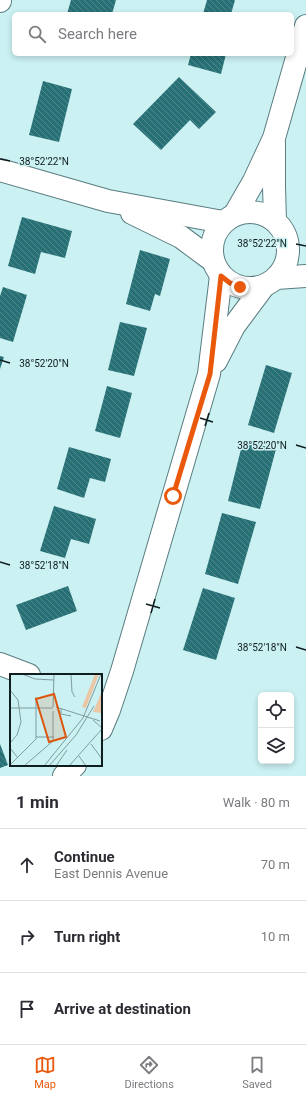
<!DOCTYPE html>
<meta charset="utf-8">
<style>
:root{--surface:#fff;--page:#f7f7f7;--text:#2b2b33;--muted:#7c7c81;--line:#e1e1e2;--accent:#ea580c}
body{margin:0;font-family:Roboto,sans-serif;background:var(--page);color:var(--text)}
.controls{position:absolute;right:12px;bottom:12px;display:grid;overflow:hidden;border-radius:6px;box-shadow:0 2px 6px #0003}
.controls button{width:36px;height:36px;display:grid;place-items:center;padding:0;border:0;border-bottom:1px solid var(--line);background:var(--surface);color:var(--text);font:20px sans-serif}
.stop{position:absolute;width:12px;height:12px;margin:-9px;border:3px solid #ea580c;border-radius:50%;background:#fff}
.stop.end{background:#ea580c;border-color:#fff;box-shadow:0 1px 4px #0008}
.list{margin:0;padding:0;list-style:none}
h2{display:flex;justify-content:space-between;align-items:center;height:52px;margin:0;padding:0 16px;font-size:17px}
h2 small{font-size:13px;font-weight:400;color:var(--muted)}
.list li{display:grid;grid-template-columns:26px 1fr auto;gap:12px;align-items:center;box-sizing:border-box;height:72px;padding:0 16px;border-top:1px solid var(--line)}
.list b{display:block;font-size:15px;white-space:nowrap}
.list p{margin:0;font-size:13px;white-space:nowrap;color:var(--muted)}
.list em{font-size:13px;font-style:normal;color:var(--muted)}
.icon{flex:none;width:22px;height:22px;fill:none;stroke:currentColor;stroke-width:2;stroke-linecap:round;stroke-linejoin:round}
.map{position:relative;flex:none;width:306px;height:776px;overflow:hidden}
.search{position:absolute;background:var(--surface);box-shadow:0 2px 6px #0003;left:12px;right:12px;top:12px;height:44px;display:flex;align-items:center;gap:10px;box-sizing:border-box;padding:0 14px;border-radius:6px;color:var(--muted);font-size:15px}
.sheet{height:268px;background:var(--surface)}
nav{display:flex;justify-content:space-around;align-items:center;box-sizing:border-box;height:56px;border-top:1px solid var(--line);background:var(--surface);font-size:11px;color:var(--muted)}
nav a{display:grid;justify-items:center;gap:2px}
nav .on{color:var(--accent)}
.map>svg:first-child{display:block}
.building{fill:url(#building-back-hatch)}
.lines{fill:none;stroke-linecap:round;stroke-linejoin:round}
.minor-casing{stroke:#5a7d80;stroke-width:24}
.tertiary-casing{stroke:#5a7d80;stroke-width:24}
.secondary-casing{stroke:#5a7d80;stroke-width:24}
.minor{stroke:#fff;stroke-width:22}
.tertiary{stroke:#fff;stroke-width:22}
.secondary{stroke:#fff;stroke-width:22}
.route{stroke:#ea580c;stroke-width:5}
.ticks{fill:none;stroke:#0f1d1e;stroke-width:1.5}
.inset-road{fill:none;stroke:#809c9e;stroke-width:1}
.view{fill:#dd560d;fill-opacity:0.15;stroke:#dd560d;stroke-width:2}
.inset-edge{fill:none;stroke:#0f1d1e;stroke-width:2}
.ticks-label{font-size:10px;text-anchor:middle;fill:#0f1d1e;stroke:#cbf1f3;stroke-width:3;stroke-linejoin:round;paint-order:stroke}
</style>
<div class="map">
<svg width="306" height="776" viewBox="0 0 306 776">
<defs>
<pattern id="building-back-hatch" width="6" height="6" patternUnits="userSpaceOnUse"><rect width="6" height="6" fill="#277176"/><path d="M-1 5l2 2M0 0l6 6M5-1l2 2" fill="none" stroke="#52878b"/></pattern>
</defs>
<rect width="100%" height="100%" fill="#cbf1f3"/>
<g class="building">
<path d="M71,0H116L112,14H67Z"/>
<path d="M207,0H235L231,14H203Z"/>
<path d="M191,54H226L221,74L188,65Z"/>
<path d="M179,77L216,112L199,129L190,120L161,150L133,124Z"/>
<path d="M43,81L72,89L59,142L29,135Z"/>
<path d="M22,217L72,231L65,258L41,252L35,274L8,266Z"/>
<path d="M140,250L170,259L160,296L155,294L150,311L126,304Z"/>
<path d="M3,287L27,295L13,342L0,338V296Z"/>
<path d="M120,322L147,328L134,376L108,370Z"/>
<path d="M0,356L4,357L0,369Z"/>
<path d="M266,365L292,373L274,433L248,425Z"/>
<path d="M107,386L132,393L120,438L95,431Z"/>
<path d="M243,441L276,449L260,509L228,501Z"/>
<path d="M69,447L111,459L105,482L90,478L84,498L57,489Z"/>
<path d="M54,506L96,519L89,544L71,539L65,558L40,551Z"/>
<path d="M222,513L256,522L238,584L205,574Z"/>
<path d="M68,586L77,611L26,630L16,605Z"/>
<path d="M203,588L235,598L216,660L183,650Z"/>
<path d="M0,744L8,765L0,768Z"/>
</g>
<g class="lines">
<defs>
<g id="minor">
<path d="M0,1V0"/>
<path d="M0,170L108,201L223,222"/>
<path d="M132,213L181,237L212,260"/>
<path d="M0,664L29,675"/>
</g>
<g id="tertiary">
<path d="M216,361L234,326L263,287"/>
<path d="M101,729L109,710L122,671L209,374L221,276"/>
<path d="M64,776L75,765"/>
</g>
<g id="secondary">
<path d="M274,144V186L275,221"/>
<circle cx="250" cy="250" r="38"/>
<path d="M235,214L254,181L274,138L306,26"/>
<path d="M276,278L306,276"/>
</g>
</defs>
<use href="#minor" class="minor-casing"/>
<use href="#tertiary" class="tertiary-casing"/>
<use href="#secondary" class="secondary-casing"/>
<use href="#minor" class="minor"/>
<use href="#tertiary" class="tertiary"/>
<use href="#secondary" class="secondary"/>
</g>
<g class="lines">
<path class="route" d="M173,496L210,374L221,276L230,283L240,287"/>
</g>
<path class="ticks" d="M0,159L10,161M296,244L306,246M0,360L10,363M200,418L213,422M205,426L209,413M296,445L306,448M0,562L10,565M146,604L160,608M151,613L155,599M296,647L306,650"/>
<g transform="translate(10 674)">
<rect width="92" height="92" fill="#cbf1f3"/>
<path d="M85,0H89L76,34L72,33ZM92,17V39L83,38Z" fill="#ecc7a6"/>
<path class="inset-road" d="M12,0L25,5L44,6M61,0L62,18L65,23M0,16L8,26L11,48L7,61L0,69M43,33L44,0M46,33L90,47M0,34H43M51,34V40L61,42M83,46L92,54M26,63H44M81,70L92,85M0,74L8,84M69,82L76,92M0,91L26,65V23M14,92L43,67V37M34,92L73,44L91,0M39,92L66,61L84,32M46,92L57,76M59,92L92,55"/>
<path class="view" d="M44,20L56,63L39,68L26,25Z"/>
<rect width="92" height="92" class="inset-edge"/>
</g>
<g class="ticks-label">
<text x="44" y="165">38°52'22"N</text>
<text x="262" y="247">38°52'22"N</text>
<text x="44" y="367">38°52'20"N</text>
<text x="262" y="449">38°52'20"N</text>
<text x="44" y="569">38°52'18"N</text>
<text x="262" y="651">38°52'18"N</text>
</g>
</svg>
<div class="controls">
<button><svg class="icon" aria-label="locate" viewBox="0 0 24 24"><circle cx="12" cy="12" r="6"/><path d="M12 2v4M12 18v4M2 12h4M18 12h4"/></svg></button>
<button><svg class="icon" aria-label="layers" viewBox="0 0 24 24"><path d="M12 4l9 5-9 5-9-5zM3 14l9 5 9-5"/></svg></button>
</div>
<div class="stop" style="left:173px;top:496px"></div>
<div class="stop end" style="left:240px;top:287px"></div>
<div class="search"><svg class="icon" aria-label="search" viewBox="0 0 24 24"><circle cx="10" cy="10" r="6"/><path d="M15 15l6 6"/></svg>Search here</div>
</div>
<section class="sheet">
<h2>1 min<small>Walk · 80 m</small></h2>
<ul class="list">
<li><svg class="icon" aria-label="ahead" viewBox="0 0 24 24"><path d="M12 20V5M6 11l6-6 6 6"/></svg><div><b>Continue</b><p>East Dennis Avenue</p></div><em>70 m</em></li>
<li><svg class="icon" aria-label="right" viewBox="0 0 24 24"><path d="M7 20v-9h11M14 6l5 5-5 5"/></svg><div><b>Turn right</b></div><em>10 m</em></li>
<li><svg class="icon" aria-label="arrive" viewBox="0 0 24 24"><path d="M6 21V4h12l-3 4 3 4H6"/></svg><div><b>Arrive at destination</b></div></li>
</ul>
</section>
<nav>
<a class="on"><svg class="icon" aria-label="map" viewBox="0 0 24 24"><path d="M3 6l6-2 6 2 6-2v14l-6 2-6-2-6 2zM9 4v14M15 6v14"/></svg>Map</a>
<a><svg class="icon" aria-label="directions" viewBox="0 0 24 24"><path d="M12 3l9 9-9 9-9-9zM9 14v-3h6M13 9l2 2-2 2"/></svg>Directions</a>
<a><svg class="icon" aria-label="saved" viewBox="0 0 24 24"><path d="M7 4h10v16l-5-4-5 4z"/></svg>Saved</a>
</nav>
